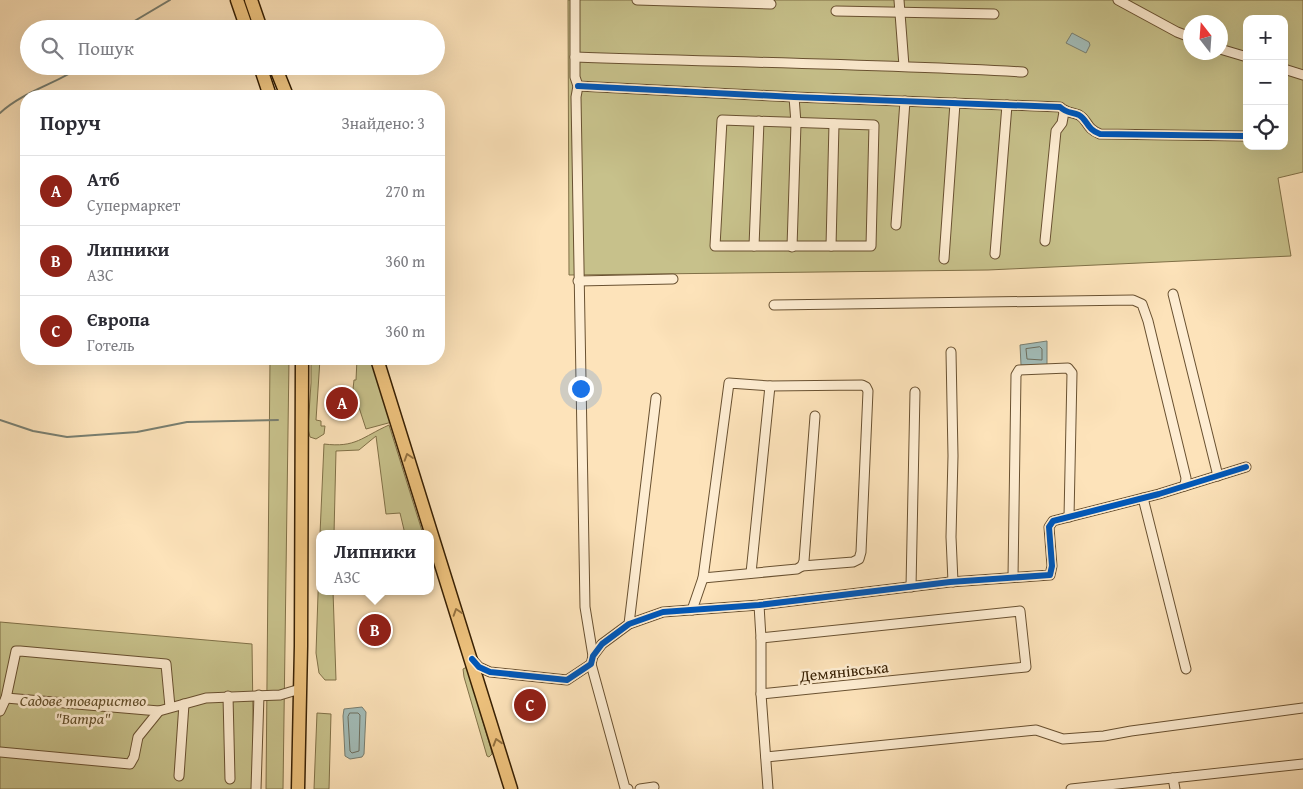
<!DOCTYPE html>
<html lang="uk">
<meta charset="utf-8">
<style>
:root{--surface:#fff;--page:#f2f2f3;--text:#2b2b33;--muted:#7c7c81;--line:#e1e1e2;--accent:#8f2418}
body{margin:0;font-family:"Gentium Book Plus",serif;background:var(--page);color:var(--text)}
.controls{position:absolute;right:15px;top:15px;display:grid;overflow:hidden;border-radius:10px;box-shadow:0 5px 20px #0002}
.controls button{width:45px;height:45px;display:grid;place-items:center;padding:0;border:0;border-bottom:1px solid var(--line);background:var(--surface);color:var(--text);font:25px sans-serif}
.compass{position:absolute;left:1183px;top:15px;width:45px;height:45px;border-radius:50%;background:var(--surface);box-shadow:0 5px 20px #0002;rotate:343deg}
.you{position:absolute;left:580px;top:388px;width:18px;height:18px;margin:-12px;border:4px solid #fff;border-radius:50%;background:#1a73e8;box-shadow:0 0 0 8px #1a73e833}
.badge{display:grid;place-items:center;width:32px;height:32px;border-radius:50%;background:var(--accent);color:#fff;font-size:16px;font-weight:700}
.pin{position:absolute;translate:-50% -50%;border:2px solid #fff;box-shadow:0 1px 5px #0006}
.popup{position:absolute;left:316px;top:530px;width:118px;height:65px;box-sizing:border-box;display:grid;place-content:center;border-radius:10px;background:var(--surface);filter:drop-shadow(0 1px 4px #0005);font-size:16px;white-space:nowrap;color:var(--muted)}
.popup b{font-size:19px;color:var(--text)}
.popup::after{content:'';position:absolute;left:50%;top:100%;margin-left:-10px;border:10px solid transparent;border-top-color:var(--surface)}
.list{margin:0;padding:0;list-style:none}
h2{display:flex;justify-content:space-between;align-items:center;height:65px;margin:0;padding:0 20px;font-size:21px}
h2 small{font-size:16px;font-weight:400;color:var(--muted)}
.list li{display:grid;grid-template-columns:32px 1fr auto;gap:15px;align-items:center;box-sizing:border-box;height:70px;padding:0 20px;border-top:1px solid var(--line)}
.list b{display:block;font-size:19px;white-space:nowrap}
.list p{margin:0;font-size:16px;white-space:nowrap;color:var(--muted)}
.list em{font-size:16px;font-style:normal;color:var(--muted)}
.icon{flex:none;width:28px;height:28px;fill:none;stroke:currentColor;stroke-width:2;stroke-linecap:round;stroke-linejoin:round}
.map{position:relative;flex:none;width:1303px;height:789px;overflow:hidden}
.search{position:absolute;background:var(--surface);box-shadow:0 5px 20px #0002;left:20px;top:20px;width:425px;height:55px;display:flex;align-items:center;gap:12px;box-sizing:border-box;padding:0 18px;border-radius:28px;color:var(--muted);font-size:19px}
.panel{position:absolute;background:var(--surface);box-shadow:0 5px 20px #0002;left:20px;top:90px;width:425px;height:275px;border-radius:20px}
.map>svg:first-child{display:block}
.green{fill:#c7c18b;stroke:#807047;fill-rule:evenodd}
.water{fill:#a2bcb8;stroke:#787e70}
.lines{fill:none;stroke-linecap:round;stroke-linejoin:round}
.shore{stroke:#6d6e5e;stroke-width:1}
.stream{stroke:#787e70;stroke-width:2}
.minor-casing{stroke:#695131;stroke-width:11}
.highway-casing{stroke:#382003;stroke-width:15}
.minor{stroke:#feedd2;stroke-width:9}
.highway{stroke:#eec27d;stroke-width:12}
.cycleway-casing{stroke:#feedd2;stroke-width:9}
.cycleway{stroke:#0057b8;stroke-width:6}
.oneway{stroke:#937140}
.labels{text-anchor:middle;stroke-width:5;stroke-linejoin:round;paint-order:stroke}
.street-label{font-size:16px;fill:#382003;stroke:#feedd2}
.park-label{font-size:16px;font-style:italic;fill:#63502c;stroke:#feedd2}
</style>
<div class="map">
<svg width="1303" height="789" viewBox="0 0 1303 789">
<rect width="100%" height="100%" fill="#fde3ba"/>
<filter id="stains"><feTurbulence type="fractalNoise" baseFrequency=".004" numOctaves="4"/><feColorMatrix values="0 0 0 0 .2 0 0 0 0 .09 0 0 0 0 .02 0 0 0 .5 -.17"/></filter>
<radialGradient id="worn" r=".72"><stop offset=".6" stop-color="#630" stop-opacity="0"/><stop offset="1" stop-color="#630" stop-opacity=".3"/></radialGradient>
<g class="green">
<path d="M568,0H1303V172L1278,178L1291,256L988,270L569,275ZM1247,19H1284V146H1247ZM1190,22H1220V52H1190Z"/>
<path d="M270,359H289L283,789H266Z"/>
<path d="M311,359H320L316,420L321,421V426H325L324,434L316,439L310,437L308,429L311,383Z"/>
<path d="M357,359H372L392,422L366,429L353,389L354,380H356Z"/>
<path d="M389,425L423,534H405L400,513L386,514L376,436L359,450L336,451L334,534H320L324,444C356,448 362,437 389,425Z"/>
<path d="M320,536V591H333L336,680H325L319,673L316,653Z"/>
<path d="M0,622L252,644L254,789H0Z"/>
<path d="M467,667L491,749L492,754L489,757L487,756L464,677L463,669Z"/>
<path d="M317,713L331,714L329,789H314Z"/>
</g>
<g class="water">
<path d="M1072,33L1089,42L1090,45L1086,53L1066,43Z"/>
<path d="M1047,341V366L1021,365L1020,345Z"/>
<path d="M362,707L366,712L364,754L362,757L350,759L345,756L343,716L344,709Z"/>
</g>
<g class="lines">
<g class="shore">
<path d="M1040,347L1042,349V360L1027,359L1026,349Z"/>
<path d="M350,713H358L360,715L359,751L352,753L350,751L348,717Z"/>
</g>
<g class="stream">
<path d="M121,29L170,0"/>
<path d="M0,113C24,91 56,84 82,66"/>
<path d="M0,420L33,431L67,437L137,432L187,422L278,420"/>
</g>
<defs>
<g id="minor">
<path d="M575,0V77L578,86L576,97L585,607L593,656"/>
<path d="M637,0L771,4"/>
<path d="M899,0L904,66"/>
<path d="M1118,0L1177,32L1190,37"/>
<path d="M836,11L994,14"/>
<path d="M1220,49L1247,57"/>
<path d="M575,57C725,62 874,64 1023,72"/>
<path d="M1284,69L1303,75"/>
<path d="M578,86L794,97L1060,107C1066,113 1071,112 1079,115C1088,120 1086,129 1100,134L1243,136"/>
<path d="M722,120L874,125L871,246H715Z"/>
<path d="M896,225L905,101"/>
<path d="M1045,241L1056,131L1062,123L1064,112"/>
<path d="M754,246L759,121"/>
<path d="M831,246L834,124"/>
<path d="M792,247L796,123L794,97"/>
<path d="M995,254L1007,105"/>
<path d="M944,259L955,103"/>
<path d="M578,281L673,279"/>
<path d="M1173,294L1218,476"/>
<path d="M774,305L1133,300L1142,304L1148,321L1186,478L1185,486"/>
<path d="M951,352L953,456L951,537L953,582"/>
<path d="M1143,498L1186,669"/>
<path d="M751,573L770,386"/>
<path d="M1013,577L1016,375L1019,370L1068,368L1072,373L1069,517"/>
<path d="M703,578L797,569L802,566L804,561L815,416"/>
<path d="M911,587L915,392"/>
<path d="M759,605L761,638V694L768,789"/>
<path d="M692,610L703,578L729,383L770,386L862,385L866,387L868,391L861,552L859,559L853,562L802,566"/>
<path d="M629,624L656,398"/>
<path d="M761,638L1020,611L1026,667L761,694"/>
<path d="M472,659L479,667L490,672L567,680L591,664L593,656L602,644L629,624L663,612L759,605L950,582L1050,575L1052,566L1049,527L1053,521L1159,494L1246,467"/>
<path d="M591,664L625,788L628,789"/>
<path d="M228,696L230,779"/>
<path d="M6,698L159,711"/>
<path d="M0,711L6,698L16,651H20L166,664L170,707"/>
<path d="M0,752L130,764L134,757L138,737L159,711L206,698L280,695L300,689"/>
<path d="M766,757L1036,730L1063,739L1104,736L1131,731L1303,708"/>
<path d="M179,776L184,704"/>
<path d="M1173,778L1175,789"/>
<path d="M256,789L259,695"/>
<path d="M640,789L654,787"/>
<path d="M1071,789L1303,764"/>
</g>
<g id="highway">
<path d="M237,0L247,29"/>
<path d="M251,0L261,29"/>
<path d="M260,66L270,96"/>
<path d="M275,66L287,96"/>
<path d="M377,359L511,789"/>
<path d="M298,789L301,646L302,359"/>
</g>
</defs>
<use href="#minor" class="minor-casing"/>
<use href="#highway" class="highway-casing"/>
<use href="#minor" class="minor"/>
<use href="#highway" class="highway"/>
<defs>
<g id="cycleway">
<path d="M578,86L794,97L1060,107C1066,113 1071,112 1079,115C1088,120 1086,129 1100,134L1243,136"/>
<path d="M472,659L479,667L490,672L567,680L591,664L593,656L602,644L629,624L663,612L759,605L950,582L1050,575L1052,566L1049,527L1053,521L1159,494L1246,467"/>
</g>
</defs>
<use href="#cycleway" class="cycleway-casing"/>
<use href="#cycleway" class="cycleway"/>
</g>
<defs><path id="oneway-chevron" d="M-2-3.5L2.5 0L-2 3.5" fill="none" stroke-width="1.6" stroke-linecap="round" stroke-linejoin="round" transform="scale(1.25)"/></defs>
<g class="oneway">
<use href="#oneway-chevron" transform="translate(408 457) rotate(-108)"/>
<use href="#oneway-chevron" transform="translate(457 612) rotate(-108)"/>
<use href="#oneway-chevron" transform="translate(497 742) rotate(-107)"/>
</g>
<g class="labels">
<g class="street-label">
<text transform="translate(844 671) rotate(-6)" y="6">Демянівська</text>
</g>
<g class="park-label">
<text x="83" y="706">Садове товариство<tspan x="83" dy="18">"Ватра"</tspan></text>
</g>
</g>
<rect width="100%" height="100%" filter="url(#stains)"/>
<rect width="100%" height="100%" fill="url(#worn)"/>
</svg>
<div class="controls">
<button>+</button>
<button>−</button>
<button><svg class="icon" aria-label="locate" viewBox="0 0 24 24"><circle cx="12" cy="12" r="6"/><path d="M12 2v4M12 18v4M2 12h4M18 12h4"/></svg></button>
</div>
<svg class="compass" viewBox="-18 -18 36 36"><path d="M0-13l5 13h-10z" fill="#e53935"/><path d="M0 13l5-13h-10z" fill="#7c7c81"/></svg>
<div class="you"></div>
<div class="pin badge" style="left:342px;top:403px">A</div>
<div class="pin badge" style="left:375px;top:630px">B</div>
<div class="popup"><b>Липники</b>АЗС</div>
<div class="pin badge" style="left:530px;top:705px">C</div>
<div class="search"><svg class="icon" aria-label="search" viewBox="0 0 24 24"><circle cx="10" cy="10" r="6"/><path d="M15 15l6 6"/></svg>Пошук</div>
<section class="panel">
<h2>Поруч<small>Знайдено: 3</small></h2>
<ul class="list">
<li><span class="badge">A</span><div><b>Атб</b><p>Супермаркет</p></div><em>270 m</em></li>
<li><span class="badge">B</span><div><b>Липники</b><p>АЗС</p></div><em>360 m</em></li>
<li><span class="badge">C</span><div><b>Європа</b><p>Готель</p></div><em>360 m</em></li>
</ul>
</section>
</div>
